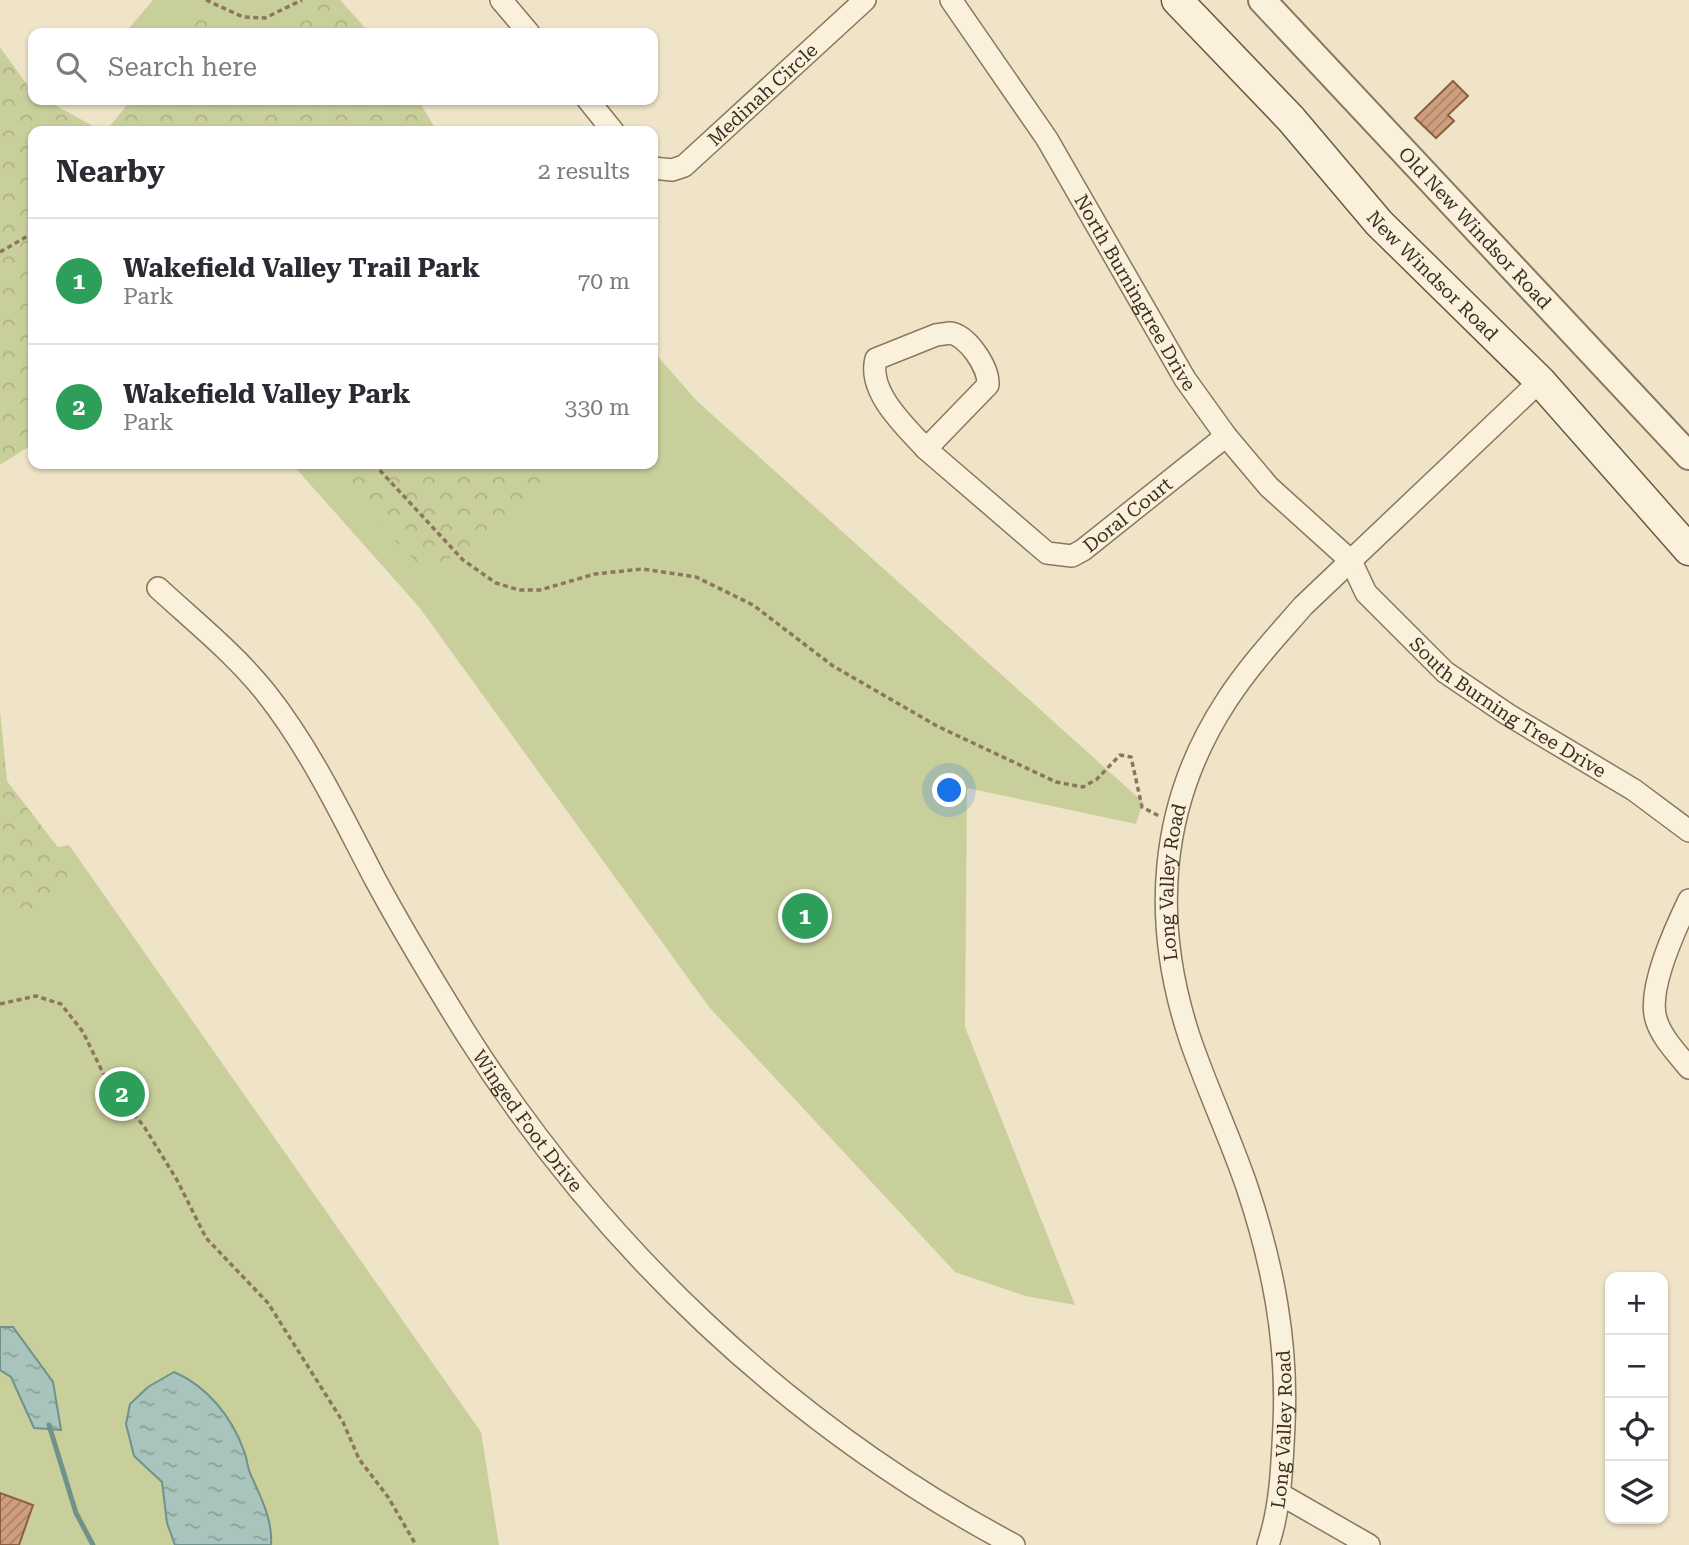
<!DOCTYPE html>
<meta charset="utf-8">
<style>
:root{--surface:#fff;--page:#f7f7f7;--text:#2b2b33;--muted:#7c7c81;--line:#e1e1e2;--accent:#9e2a2b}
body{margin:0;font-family:"Roboto Serif",serif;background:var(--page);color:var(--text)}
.controls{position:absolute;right:21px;bottom:21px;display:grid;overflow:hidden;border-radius:14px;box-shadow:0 2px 5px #0004}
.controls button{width:63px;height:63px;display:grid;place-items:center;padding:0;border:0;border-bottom:2px solid var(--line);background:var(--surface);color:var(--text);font:35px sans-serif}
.you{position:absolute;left:950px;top:791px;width:24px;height:24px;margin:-18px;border:5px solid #fff;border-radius:50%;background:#1a73e8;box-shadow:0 0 0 10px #1a73e833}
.badge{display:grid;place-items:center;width:46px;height:46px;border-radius:50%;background:var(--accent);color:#fff;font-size:23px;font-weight:700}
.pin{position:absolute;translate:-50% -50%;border:4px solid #fff;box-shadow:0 2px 7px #0006}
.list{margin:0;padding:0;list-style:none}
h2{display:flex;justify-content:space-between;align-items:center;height:91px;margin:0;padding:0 28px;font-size:30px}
h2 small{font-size:23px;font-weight:400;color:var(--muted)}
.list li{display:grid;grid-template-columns:46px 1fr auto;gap:21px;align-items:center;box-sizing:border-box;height:126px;padding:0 28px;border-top:2px solid var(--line)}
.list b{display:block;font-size:26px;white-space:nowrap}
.list p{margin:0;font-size:23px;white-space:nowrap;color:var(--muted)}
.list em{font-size:23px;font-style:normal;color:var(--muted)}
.icon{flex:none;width:38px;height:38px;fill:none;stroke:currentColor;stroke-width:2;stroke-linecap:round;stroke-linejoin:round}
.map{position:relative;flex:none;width:1689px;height:1545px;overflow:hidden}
.search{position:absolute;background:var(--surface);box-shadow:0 2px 5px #0004;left:28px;top:28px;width:630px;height:77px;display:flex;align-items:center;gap:18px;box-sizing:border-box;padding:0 24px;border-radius:14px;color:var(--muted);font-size:26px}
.panel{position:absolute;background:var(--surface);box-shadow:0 2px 5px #0004;left:28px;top:126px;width:630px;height:343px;border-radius:14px}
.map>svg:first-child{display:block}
.green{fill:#c9cf9b}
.forest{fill:url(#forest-crowns)}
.water{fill:url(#water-ripples);stroke:#6f938a;stroke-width:2}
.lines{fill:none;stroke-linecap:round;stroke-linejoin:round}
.stream{stroke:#6f938a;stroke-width:5}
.building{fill:url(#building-hatch);stroke:#8d5f41;stroke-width:2}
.minor-casing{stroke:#8d765c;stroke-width:24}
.tertiary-casing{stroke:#8d765c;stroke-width:30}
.secondary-casing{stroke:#6f573f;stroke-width:33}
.path{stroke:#8d765c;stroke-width:3.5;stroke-dasharray:5 3.5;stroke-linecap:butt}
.minor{stroke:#faf1dc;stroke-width:21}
.tertiary{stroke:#faf1dc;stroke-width:26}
.secondary{stroke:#faf1dc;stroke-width:30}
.labels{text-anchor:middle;stroke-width:5;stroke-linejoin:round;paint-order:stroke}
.street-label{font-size:19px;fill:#3d2e20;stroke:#f7eed8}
</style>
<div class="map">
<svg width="1689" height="1545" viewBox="0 0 1689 1545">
<defs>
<pattern id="forest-crowns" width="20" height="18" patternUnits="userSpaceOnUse" patternTransform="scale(1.75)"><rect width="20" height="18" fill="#c9cf9b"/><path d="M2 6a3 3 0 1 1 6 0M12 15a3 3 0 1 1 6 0" fill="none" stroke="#aeb285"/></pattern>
<pattern id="water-ripples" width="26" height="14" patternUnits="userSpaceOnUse" patternTransform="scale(1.75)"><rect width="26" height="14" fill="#a9c4bc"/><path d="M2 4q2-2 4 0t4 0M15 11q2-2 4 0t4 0" fill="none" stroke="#8ba098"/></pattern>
<pattern id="building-hatch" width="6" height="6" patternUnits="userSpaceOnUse" patternTransform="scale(1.75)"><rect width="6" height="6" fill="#cf9f7d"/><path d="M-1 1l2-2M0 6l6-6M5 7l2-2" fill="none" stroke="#a98266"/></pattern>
</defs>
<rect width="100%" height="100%" fill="#f0e4c8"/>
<g class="green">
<path d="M153,0H340L370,33H125Z"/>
<path d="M653,351L697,401L1143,802L1136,824L967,788L965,1027L1075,1305L1025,1296L955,1272L709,1007L419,607L292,464H653Z"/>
<path d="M69,845L481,1432L499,1545H0V859Z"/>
</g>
<g class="forest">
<path d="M326,0L363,33H287Z"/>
<path d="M182,12L241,33H170Z"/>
<path d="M0,47L33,93V100H46L102,131H33V444L0,465Z"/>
<path d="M131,100H418L437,131H106Z"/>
<path d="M322,464H566L505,532L423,570Z"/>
<path d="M0,711L7,781L76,871L40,912L0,903Z"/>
</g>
<g class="water">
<path d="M0,1327H13L53,1382L61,1430L34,1428L11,1377L0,1370Z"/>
<path d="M174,1372C207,1386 232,1417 244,1451C247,1458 247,1466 250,1473C260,1496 273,1519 271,1545H175L167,1523L162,1482L134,1456L126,1424L130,1404L148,1387Z"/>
</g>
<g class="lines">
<path class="stream" d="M49,1425L76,1513L93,1545"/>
</g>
<g class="building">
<path d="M1453,81L1468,96L1448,115L1454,121L1436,138L1415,118Z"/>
<path d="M0,1493L33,1505L19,1545H0Z"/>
</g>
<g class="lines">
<defs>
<g id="minor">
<path d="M501,0L529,33"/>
<path id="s1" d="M951,0L1047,139L1185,379L1226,436L1269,487L1351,561L1366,593L1445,672L1507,714L1634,790L1689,831"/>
<path d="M588,100L613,131"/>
<path id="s2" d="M653,168L672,170L684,166L865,0"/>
<path d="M950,333C967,335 989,367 988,385L926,449C906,427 867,392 876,359L936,335Z"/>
<path id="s3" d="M926,449L1047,553L1072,556L1083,550L1226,436"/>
<path id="s4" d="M158,588C195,622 235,654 266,693C311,750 342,816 375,879C403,931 434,982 465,1032C600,1246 790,1426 1014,1545"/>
<path d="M1689,900C1676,927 1647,989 1656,1019C1661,1037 1677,1053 1689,1068"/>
<path d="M1280,1494L1369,1545"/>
<path id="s5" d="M1268,1545C1281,1506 1282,1465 1284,1425C1288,1342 1273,1265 1247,1187C1230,1137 1207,1089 1190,1039C1151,922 1158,805 1227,700C1249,666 1277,636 1303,606L1540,381"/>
</g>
<g id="tertiary">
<path id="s6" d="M1262,0L1689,456"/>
</g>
<g id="secondary">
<path id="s7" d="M1177,0L1291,119L1379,223L1540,381L1689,550"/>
</g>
</defs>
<use href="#minor" class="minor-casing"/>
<use href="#tertiary" class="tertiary-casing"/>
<use href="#secondary" class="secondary-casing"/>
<g class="path">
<path d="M206,0L243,17L265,18L302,0"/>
<path d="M0,252L33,233"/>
<path d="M374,464L463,560L496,583L519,590H540L595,574L642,569L696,577L753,605L833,666L937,726L1056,782L1083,787L1097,779L1120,755L1131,757L1142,807L1159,816"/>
<path d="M0,1004L36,996L61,1004L83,1032L104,1075L145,1128L177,1180L206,1238L268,1303L343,1422L359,1459L388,1497L416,1545"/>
</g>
<use href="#minor" class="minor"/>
<use href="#tertiary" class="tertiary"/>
<use href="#secondary" class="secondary"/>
</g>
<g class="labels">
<g class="street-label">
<text dy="7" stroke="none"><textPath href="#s2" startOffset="138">Medinah Circle</textPath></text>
<text dy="7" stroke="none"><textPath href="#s6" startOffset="312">Old New Windsor Road</textPath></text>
<text dy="7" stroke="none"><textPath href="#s7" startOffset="376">New Windsor Road</textPath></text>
<text dy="7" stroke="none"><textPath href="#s1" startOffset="346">North Burningtree Drive</textPath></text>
<text dy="7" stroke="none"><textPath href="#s3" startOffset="254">Doral Court</textPath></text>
<text dy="7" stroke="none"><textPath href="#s1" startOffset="912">South Burning Tree Drive</textPath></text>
<text dy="7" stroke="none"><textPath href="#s5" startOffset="682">Long Valley Road</textPath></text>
<text dy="7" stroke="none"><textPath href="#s4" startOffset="653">Winged Foot Drive</textPath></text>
<text dy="7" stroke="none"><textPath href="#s5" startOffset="117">Long Valley Road</textPath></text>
</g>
</g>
</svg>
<div class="controls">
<button>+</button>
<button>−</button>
<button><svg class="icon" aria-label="locate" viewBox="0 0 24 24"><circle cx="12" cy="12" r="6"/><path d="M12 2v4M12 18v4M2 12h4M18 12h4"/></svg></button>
<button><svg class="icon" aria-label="layers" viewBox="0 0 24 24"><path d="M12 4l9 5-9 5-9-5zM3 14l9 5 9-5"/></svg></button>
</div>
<div class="you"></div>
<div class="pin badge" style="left:805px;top:916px;background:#2e9e5b">1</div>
<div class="pin badge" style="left:122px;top:1094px;background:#2e9e5b">2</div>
<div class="search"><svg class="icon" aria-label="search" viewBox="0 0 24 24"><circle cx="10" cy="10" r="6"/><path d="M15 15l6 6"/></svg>Search here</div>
<section class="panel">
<h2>Nearby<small>2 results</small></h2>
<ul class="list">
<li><span class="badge" style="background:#2e9e5b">1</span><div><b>Wakefield Valley Trail Park</b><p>Park</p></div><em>70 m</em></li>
<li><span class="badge" style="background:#2e9e5b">2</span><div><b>Wakefield Valley Park</b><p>Park</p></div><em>330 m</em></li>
</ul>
</section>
</div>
